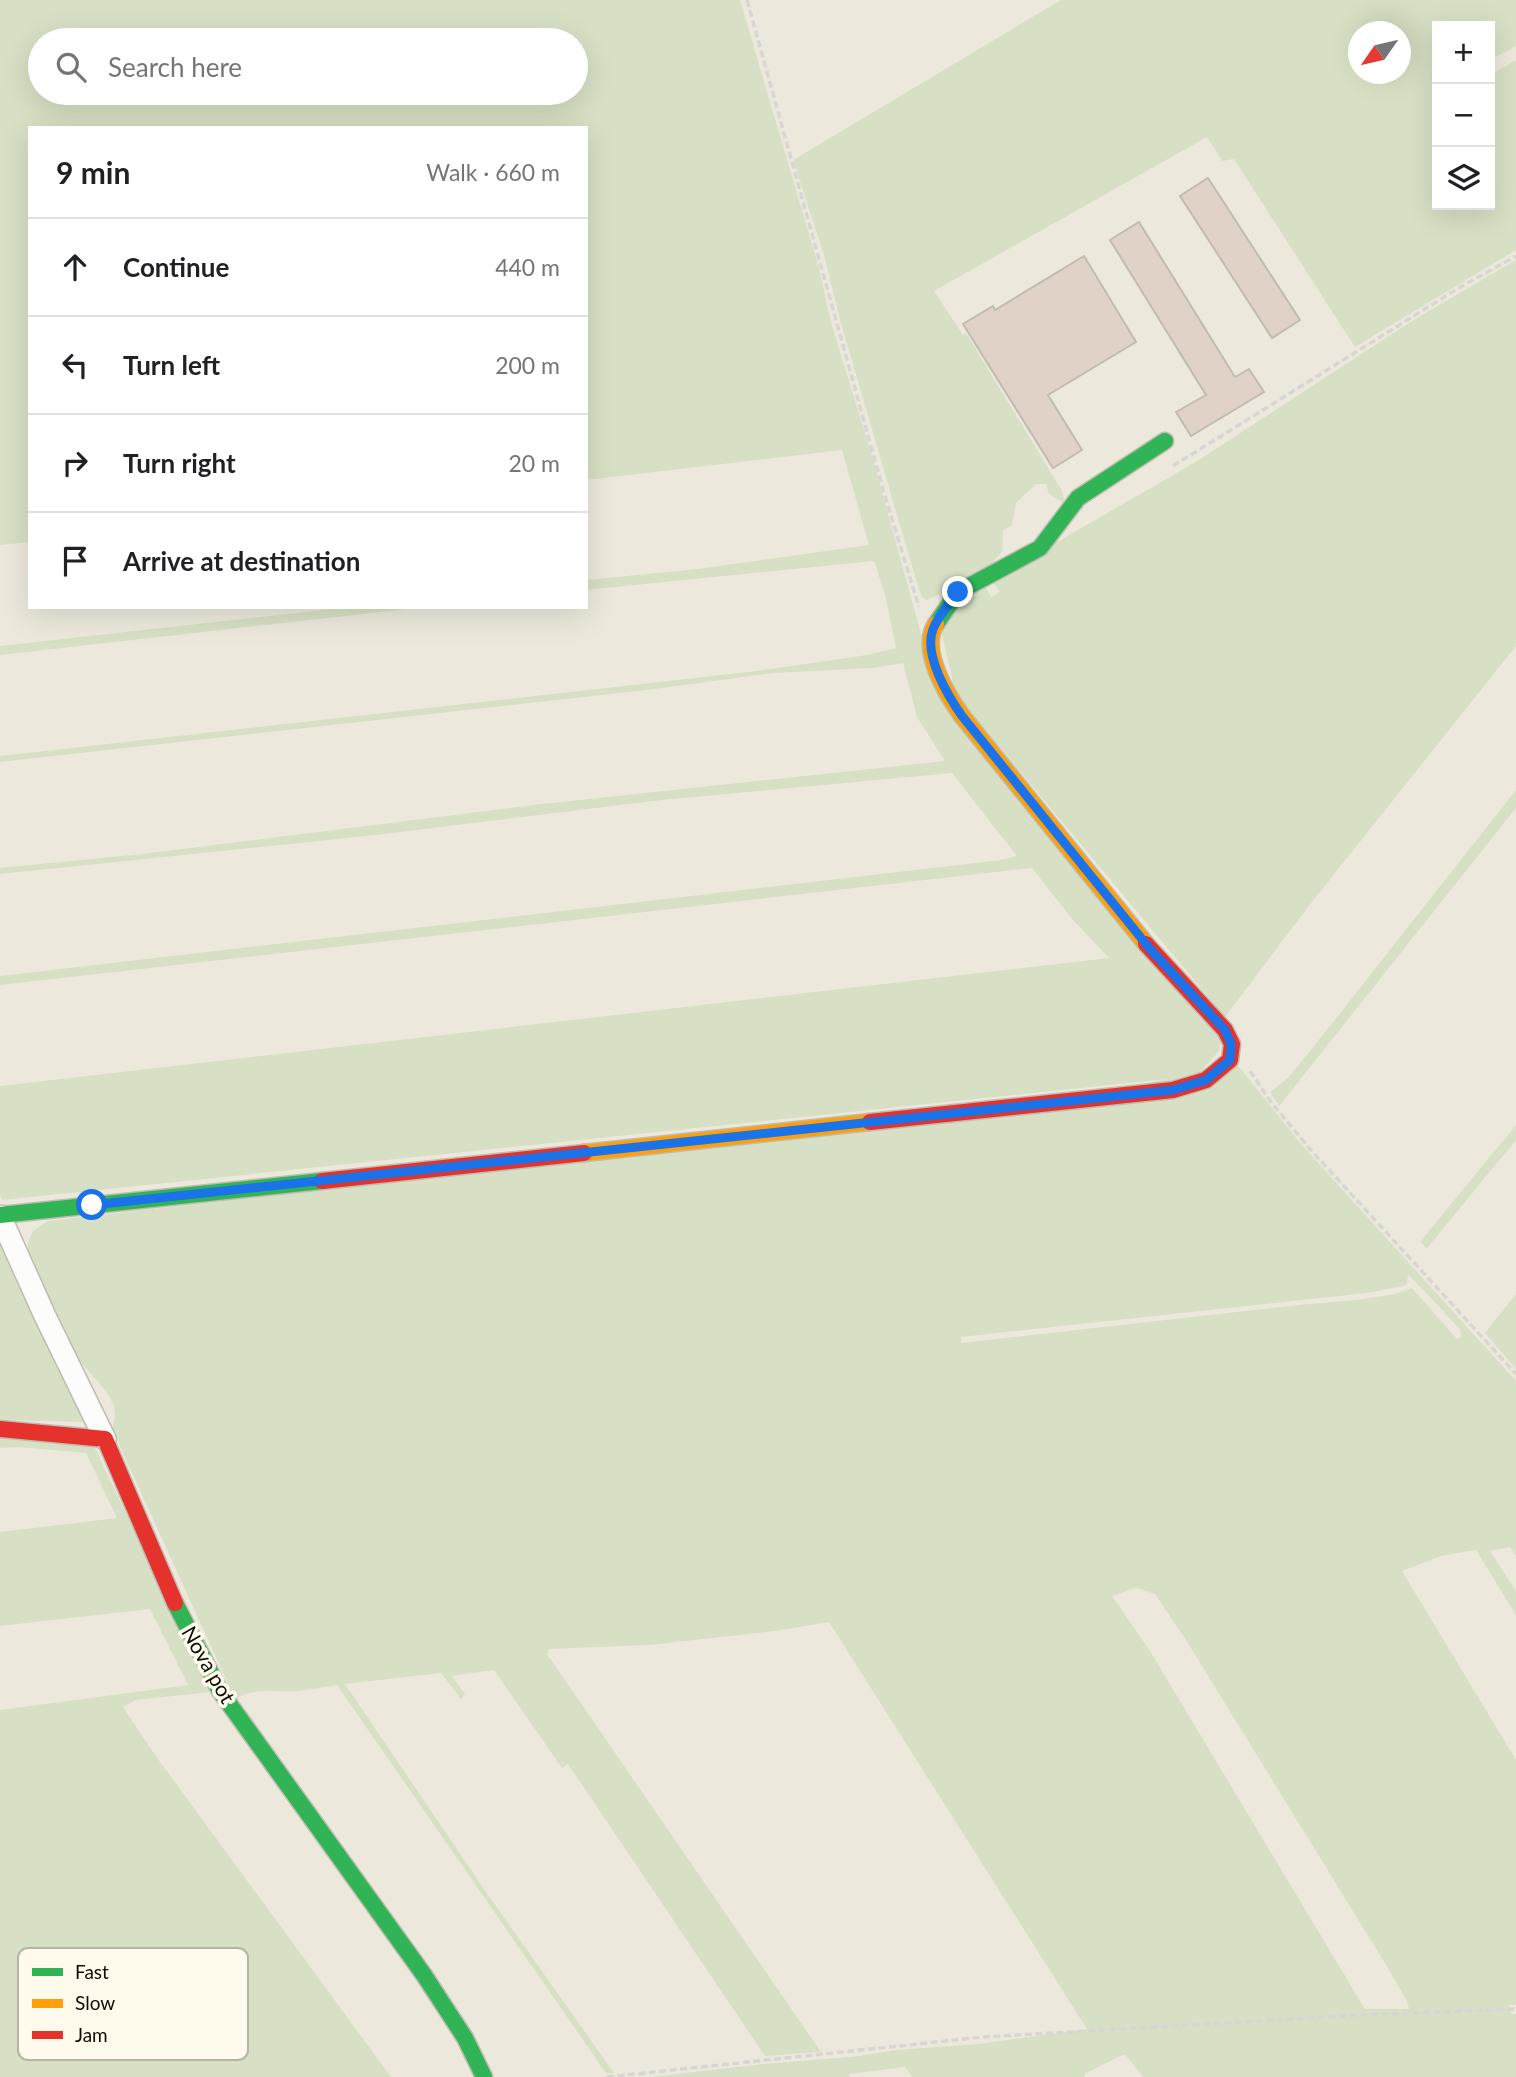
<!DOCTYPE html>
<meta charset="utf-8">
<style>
:root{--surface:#fff;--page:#f6f6f6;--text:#202124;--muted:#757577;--line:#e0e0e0}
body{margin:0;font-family:Lato,sans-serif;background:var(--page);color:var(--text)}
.controls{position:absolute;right:21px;top:21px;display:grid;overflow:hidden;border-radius:0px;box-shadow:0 7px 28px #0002}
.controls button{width:63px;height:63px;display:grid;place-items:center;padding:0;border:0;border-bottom:2px solid var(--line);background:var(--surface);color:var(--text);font:35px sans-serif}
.compass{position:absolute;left:1348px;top:21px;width:63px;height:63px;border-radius:50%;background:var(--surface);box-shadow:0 7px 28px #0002;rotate:236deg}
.stop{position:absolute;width:21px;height:21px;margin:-16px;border:5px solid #1a73e8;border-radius:50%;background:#fff}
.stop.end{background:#1a73e8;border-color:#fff;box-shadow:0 2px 7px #0008}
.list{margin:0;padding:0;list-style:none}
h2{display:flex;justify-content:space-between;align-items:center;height:91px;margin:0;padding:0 28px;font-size:30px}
h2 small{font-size:23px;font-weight:400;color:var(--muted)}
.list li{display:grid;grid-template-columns:46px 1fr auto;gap:21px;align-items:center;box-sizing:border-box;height:98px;padding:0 28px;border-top:2px solid var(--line)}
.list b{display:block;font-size:26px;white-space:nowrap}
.list em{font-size:23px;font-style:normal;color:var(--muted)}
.icon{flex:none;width:38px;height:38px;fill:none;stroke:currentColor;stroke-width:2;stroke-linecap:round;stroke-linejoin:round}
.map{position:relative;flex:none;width:1516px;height:2077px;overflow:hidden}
.search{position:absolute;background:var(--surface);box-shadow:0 7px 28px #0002;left:28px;top:28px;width:560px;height:77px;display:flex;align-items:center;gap:18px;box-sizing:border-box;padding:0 24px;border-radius:38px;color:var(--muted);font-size:26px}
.panel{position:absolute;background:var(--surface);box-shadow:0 7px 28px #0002;left:28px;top:126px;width:560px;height:483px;border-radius:0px}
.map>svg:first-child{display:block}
.green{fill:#d7e0c4;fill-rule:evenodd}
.building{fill:#e0d2c6;stroke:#c1bbb2;stroke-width:2}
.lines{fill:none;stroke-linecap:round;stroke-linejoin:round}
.street-casing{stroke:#bebcb1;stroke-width:24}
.fast-casing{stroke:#bebcb1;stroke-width:19}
.slow-casing{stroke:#bebcb1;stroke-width:19}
.jam-casing{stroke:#bebcb1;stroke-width:19}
.path{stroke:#d8d6d3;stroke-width:3.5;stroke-dasharray:7 3.5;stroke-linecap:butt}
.street{stroke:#fcfcfa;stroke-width:21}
.fast{stroke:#30b455;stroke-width:16}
.slow{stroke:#ff9f0a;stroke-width:16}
.jam{stroke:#e5322d;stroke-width:16}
.route{stroke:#1a73e8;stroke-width:9}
.labels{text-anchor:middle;stroke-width:7;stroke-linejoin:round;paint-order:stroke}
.street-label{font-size:21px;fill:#0f0d05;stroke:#fefbec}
.key{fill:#fefbec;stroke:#b6b4a7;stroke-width:2}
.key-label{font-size:19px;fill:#0f0d05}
</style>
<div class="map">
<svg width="1516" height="2077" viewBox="0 0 1516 2077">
<rect width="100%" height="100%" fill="#ece9dc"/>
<g class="green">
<path d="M0,0H740L819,268L831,322L873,459L933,677L1219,1038L1220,1050L1197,1076L2,1200L0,1195V1086L1109,958L1073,920L1032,868L0,985V976L1001,860L1017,856L952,773L662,800L376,835L0,874V868L142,854L533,805L945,761L917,717L903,663L873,668L774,673L647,690L0,762V756L757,671L867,655L896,648L885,594L874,561L586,590V580L698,569L869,545L842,450L586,480V128H30V542L0,545ZM40,40H576V93H40Z"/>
<path d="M1061,0H1516V46L1490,60V26H1437V205H1490V75L1516,60V250L1355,347L1234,159L1222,161L1207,137L934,291L963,335L966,333L1061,489L1066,505L1049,494L1046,484H1036L1016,503L1012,525L1003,530L1002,552L985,571L927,600L923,598L919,590L840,320L824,255L793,160ZM1358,32H1400V74H1358Z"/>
<path d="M1516,260V646L1308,907L1225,1017L956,695L940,626L984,584L991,597L1000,592L991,580L1194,463L1415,319Z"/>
<path d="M351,607H425L0,655V646Z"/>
<path d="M1516,790V808L1279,1106L1270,1092L1288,1078L1330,1026Z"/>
<path d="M1236,1063L1301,1144L1516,1381V1556L1510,1547L1490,1551L1516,1591V1615L1476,1550L1441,1556L1402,1571L1516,1760V2005H1508L1512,2014H1516V2077H1143L1125,2054L1084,2074L1085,2077H912L905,2067L849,2074L850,2077H650L764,2064L859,2056L897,2050L978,2044L1087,2029L829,1622L776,1631L649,1645L549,1649L547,1654L821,2052L765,2056L568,1764L562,1768L494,1670L452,1676L465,1694L461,1699L441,1673L345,1684L488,1895L614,2073H606L337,1685C323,1687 310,1690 297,1691C276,1692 254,1687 235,1699L112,1429L115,1417L114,1406L107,1392L76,1357L27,1258C28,1238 29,1231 48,1221L1045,1107ZM1408,1274L1460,1329L1461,1337L1457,1339L1412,1288L1395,1294L1356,1300L1298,1305L961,1343V1337L1367,1293L1404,1286L1407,1284ZM1136,1588L1155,1594L1186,1640L1383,1960L1407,2001L1409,2009H1365L1150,1651L1112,1596Z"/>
<path d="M1516,1125V1140L1427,1248L1420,1242Z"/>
<path d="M0,1230L87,1411L85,1422L0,1420Z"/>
<path d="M1516,1294V1369L1485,1333Z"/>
<path d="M0,1437L94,1446L211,1692L136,1700L123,1707L155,1755L391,2077H0V1710L188,1685L150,1609L0,1626V1532L117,1518L86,1453L19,1447L0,1448Z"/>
</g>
<g class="building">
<path d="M1208,178L1300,320L1272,338L1180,196Z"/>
<path d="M1139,222L1235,377L1249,369L1264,392L1191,436L1176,412L1206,395L1110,240Z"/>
<path d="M1084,256L1136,342L1048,395L1082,450L1053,468L963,324L993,306L995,310Z"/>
</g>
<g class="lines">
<defs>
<path id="street" d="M0,1216L45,1316L105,1439"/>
<g id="fast">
<path d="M936,624L958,592L1040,548L1078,498L1165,441"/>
<path d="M0,1215L322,1181"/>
<path d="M175,1603L220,1691L424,1975L465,2038L484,2077"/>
</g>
<g id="slow">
<path d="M936,624C919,649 947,695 962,716L1146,944"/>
<path d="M584,1153L870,1122"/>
</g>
<g id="jam">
<path d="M870,1122L1173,1090L1206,1080L1230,1060L1232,1044L1225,1030L1146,944"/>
<path d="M322,1181L584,1153"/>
<path d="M0,1429L105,1439L175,1603"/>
</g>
</defs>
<use href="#street" class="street-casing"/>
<use href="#fast" class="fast-casing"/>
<use href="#slow" class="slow-casing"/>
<use href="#jam" class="jam-casing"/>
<g class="path">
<path d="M747,0L884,493L919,607"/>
<path d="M1173,466L1457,289L1516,256"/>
<path d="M1250,1071L1271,1102L1309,1148L1516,1374"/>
<path d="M607,2077L983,2037L1361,2015L1516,2009"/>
</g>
<use href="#street" class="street"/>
<use href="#fast" class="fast"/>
<use href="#slow" class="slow"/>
<use href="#jam" class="jam"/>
</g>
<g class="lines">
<path class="route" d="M92,1205L1173,1090L1206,1080L1230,1060L1231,1044L1225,1030L1150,949L962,716C948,696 923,655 933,629C938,616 950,603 958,592"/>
</g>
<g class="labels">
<g class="street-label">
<text transform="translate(208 1665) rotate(60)" y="7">Nova pot</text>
</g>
</g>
<rect x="18" y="1948" width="230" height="112" rx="10" class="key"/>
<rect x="32" y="1968" width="31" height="8" fill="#30b455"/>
<rect x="32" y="1999" width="31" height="9" fill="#ff9f0a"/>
<rect x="32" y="2031" width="31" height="8" fill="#e5322d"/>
<g class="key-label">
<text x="75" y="1979">Fast</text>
<text x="75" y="2010">Slow</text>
<text x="75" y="2042">Jam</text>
</g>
</svg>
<div class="controls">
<button>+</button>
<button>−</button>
<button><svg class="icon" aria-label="layers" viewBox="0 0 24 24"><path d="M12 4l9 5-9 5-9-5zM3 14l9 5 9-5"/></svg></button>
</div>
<svg class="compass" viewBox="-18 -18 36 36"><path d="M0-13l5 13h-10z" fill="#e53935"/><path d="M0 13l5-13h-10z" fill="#757577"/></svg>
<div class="stop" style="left:92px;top:1205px"></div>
<div class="stop end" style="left:958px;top:592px"></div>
<div class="search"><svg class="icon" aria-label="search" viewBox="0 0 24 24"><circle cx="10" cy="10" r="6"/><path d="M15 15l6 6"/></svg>Search here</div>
<section class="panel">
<h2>9 min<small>Walk · 660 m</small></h2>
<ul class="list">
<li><svg class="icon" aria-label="ahead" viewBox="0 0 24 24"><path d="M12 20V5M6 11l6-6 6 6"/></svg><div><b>Continue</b></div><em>440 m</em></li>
<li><svg class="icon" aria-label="left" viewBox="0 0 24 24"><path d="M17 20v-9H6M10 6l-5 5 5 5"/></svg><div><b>Turn left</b></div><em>200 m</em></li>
<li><svg class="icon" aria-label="right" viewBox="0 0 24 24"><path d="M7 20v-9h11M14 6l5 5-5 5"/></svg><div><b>Turn right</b></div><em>20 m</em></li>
<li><svg class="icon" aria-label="arrive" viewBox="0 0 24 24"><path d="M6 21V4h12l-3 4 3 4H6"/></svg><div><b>Arrive at destination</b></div></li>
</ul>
</section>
</div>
